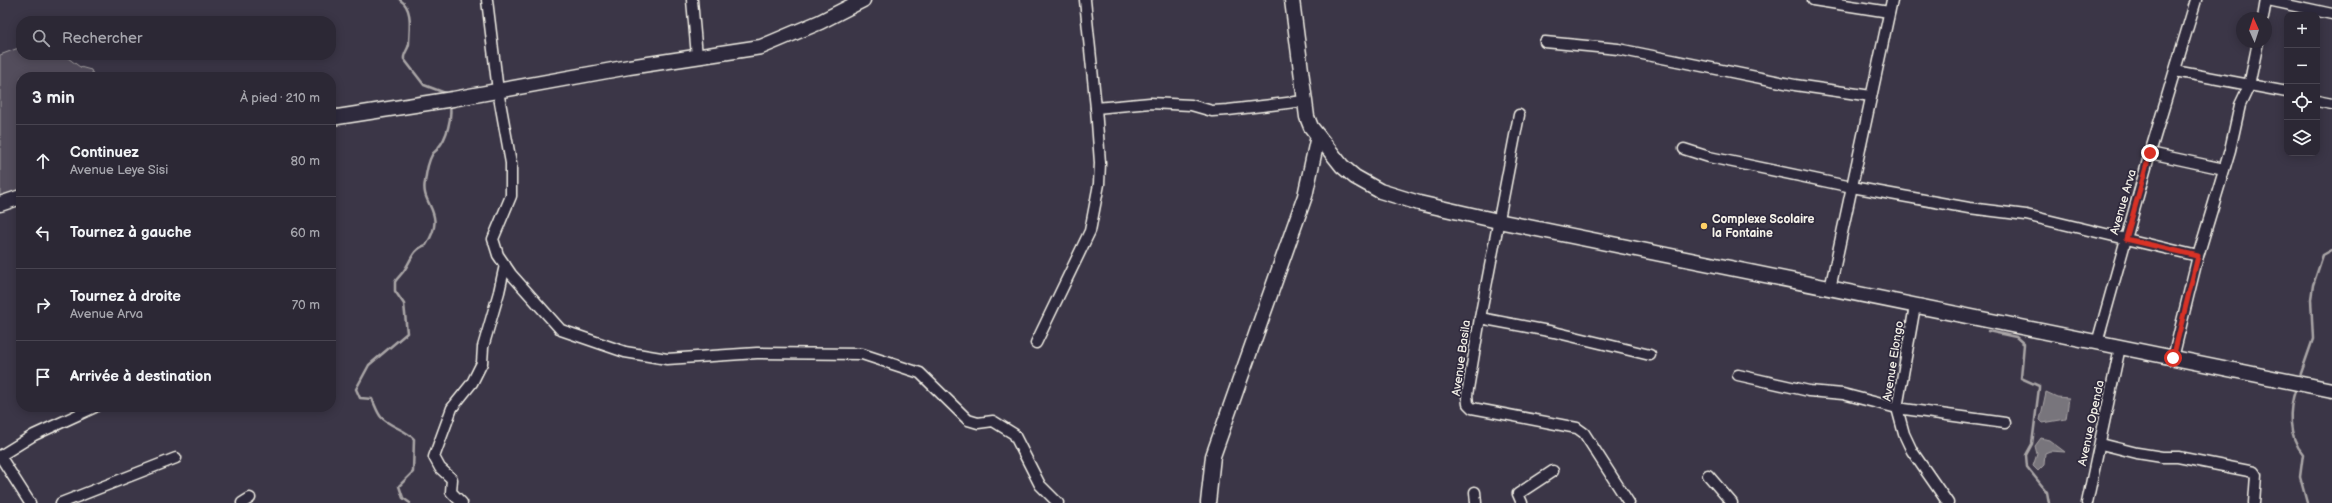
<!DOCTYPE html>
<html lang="fr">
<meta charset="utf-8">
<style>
:root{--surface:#2c2835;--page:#383441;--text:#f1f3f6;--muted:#a6a6ad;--line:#484450}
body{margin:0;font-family:"Balsamiq Sans",sans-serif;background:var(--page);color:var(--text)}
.controls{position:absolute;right:12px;top:12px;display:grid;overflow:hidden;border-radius:8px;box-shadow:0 2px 10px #0003}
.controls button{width:36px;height:36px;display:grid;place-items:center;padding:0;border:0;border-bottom:1px solid var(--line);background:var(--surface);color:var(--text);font:20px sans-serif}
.compass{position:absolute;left:2236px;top:12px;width:36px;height:36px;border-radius:50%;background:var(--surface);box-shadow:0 2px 10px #0003;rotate:357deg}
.stop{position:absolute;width:12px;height:12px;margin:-9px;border:3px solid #d93025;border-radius:50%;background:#fff}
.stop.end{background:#d93025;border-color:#fff;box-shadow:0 1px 4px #0008}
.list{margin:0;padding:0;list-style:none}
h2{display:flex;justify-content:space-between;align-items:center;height:52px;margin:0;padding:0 16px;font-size:17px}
h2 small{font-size:13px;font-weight:400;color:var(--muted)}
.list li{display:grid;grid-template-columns:26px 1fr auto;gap:12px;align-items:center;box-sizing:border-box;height:72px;padding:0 16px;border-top:1px solid var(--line)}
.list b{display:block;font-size:15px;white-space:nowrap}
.list p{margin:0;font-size:13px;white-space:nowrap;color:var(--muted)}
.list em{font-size:13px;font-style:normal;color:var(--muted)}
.icon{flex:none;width:22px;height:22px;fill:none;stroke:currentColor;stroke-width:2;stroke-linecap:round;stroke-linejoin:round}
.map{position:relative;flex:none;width:2332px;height:503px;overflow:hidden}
.search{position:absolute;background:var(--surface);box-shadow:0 2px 10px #0003;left:16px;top:16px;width:320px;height:44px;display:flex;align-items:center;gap:10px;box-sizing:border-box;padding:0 14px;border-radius:16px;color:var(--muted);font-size:15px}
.panel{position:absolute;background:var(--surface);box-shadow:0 2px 10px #0003;left:16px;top:72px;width:320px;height:340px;border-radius:16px}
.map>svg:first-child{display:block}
.green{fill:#534e5c;stroke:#a4a0a2}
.water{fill:#78747b;stroke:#aaa6a7}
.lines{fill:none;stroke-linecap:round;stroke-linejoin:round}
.stream{stroke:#aaa6a7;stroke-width:2.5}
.street-casing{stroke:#f4f1e8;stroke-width:13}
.secondary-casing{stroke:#f4f1e8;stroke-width:17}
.street{stroke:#2f2a3d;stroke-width:10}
.secondary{stroke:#2f2a3d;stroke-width:14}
.route{stroke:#d93025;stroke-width:5}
.poi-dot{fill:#ffd166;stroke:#2f2a3d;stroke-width:1.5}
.labels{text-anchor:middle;stroke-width:3.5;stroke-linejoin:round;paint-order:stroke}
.street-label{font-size:12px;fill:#f4f1e8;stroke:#2f2a3d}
.poi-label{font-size:12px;font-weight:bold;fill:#f4f1e8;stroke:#2f2a3d;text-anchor:start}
</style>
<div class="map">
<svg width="2332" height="503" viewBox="0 0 2332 503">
<rect width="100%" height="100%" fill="#3b3647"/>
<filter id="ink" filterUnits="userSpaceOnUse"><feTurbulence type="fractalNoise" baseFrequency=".025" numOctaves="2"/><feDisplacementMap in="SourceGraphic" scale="8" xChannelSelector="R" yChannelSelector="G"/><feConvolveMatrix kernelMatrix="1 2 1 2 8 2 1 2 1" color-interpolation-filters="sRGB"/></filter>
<g filter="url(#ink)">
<path class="green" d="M21,47V55H64L80,67L91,70L94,77H21V194L0,200V55Z"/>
<g class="water">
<path d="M2046,392L2057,397L2069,398L2066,419L2043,423L2040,420Z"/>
<path d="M2041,438L2049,440L2065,452L2050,451L2045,453L2044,465L2038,471L2033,466L2037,454L2035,446Z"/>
</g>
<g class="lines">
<g class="stream">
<path d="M400,0C414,9 409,30 409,44C408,50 403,54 404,59L424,85L448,94"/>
<path d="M1988,331L2016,337L2024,344L2021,378L2039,386V388L2032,444L2026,455L2027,467L2047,492L2049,503"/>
<path d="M2299,379L2313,339L2311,299L2313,285L2323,255L2332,250"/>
<path d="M2296,388C2288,410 2288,436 2303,454L2300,477L2307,503"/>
<path d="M410,503L403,498L399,486L413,472L414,439C405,429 390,427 381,417C377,412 375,405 372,399L360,398L356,389L369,365L407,333L404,304L395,291V282C397,278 400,276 403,272C411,262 412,249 426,245C448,212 420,205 425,182C426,174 428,162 432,155C433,152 437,151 438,148C447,138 452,118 450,105"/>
</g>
<defs>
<g id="street">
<path d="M487,0L498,91L511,163V196L493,239L498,255L511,274L561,330L625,352L667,359L757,353L862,354L920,373L968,420L978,423L993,421L1014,434L1040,485L1058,503"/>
<path d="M692,0L697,56"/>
<path d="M1813,0L1889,12"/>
<path d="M2268,0L2332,14"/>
<path d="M2263,18L2266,0"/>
<path d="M1545,42L1618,49L1795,85L1871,96"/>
<path d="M2175,71L2287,92"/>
<path d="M2317,101L2332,104"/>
<path d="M1096,108L1150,103L1191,105L1212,111L1228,110L1304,101"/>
<path d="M1519,115L1480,318L1467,395L1468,404L1472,408L1577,428L1584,433L1629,503"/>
<path d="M1684,149L1709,157L1852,187L1969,208L2026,215L2198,256"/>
<path d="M2150,153L2224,169"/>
<path d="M1830,289L1892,0"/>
<path d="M1915,306L1897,408L1904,434L1912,451L1948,503"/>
<path d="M1480,318L1554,332L1650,355"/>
<path d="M1036,343L1090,231L1099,184L1100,163L1096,108L1085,0"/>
<path d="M2097,343L2150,153L2196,0"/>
<path d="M2173,358L2198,256L2230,150L2240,105L2249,86L2258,42"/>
<path d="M1738,375L1809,391L1843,394L1897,408L2005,423"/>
<path d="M2101,444L2137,453L2162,457H2178L2254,472L2256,475L2254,503"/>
<path d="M0,456L34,435L95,407"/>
<path d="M0,456L30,503"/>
<path d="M1708,475L1732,503"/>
<path d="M1475,492L1476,503"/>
<path d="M61,503L176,458"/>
<path d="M242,503L250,498"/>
<path d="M462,503L451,492L452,479L440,468L434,457L452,408L472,383L482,363L483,347L499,292L505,265"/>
<path d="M1522,503L1518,494L1553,471"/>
<path d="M2087,503L2120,347"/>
</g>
<g id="secondary">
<path d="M1292,0L1307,117L1311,127L1342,166L1355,177L1380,191L1419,203L1498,221L2332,390"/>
<path d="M331,118L453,99L629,67L761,47L820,22L863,0"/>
<path d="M0,204L21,197"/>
<path d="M1208,503L1213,456L1305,196L1318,136"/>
</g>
</defs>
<use href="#street" class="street-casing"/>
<use href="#secondary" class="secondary-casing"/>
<use href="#street" class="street"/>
<use href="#secondary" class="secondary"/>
</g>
</g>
<g class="lines" filter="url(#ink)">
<path class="route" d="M2150,153L2126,239L2198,256L2173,358"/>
</g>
<circle class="poi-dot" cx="1704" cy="226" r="4"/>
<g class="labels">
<g class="street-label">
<text transform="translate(2123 202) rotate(-74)" y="4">Avenue Arva</text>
<text transform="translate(1461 358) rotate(-82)" y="4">Avenue Basila</text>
<text transform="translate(1893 361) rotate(-81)" y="4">Avenue Elongo</text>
<text transform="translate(2091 423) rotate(-78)" y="4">Avenue Openda</text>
</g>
<g class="poi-label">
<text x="1712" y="223">Complexe Scolaire<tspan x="1712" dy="14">la Fontaine</tspan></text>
</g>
</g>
</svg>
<div class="controls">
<button>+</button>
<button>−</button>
<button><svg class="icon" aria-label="locate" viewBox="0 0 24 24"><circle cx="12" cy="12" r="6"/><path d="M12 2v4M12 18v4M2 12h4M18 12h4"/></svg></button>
<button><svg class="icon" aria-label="layers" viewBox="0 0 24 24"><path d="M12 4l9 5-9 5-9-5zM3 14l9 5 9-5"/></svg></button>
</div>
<svg class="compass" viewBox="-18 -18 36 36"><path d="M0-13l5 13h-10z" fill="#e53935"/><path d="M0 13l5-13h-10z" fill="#a6a6ad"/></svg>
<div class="stop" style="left:2173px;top:358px"></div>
<div class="stop end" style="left:2150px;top:153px"></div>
<div class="search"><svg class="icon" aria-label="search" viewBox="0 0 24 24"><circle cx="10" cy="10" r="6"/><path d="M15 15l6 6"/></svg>Rechercher</div>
<section class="panel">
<h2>3 min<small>À pied · 210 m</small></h2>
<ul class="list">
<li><svg class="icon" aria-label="ahead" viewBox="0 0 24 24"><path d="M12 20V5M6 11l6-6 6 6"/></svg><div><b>Continuez</b><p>Avenue Leye Sisi</p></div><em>80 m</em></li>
<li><svg class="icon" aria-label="left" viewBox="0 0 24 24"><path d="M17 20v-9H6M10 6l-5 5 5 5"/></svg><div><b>Tournez à gauche</b></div><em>60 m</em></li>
<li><svg class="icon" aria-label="right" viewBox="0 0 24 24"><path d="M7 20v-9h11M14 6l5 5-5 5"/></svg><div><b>Tournez à droite</b><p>Avenue Arva</p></div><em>70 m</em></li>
<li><svg class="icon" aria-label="arrive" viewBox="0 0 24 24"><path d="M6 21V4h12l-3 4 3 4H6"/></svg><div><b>Arrivée à destination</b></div></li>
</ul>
</section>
</div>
